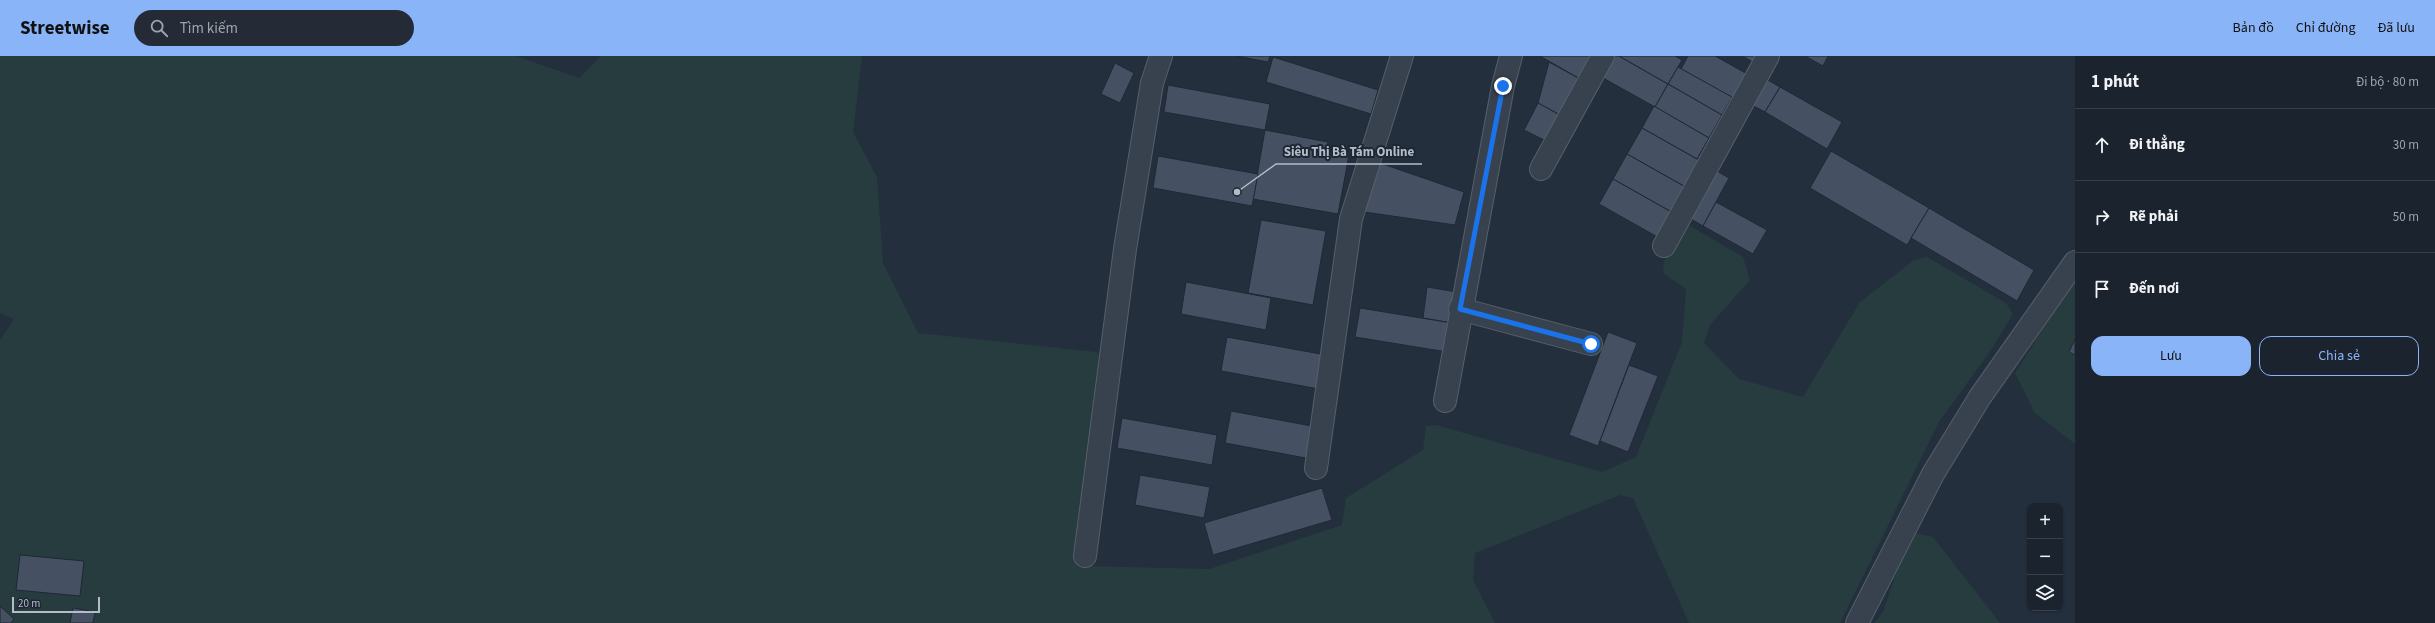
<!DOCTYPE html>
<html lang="vi">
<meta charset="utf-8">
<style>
:root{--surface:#1b232e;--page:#242b36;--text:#f1f3f6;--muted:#a0a4aa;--line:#39404a;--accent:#8ab4f8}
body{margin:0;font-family:"Source Sans 3",sans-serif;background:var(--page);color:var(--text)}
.controls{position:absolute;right:12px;bottom:12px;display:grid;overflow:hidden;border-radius:8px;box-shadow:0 1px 3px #0004}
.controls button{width:36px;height:36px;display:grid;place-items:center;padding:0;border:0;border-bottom:1px solid var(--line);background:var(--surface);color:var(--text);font:20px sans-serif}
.scale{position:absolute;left:12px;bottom:10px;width:88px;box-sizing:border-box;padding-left:4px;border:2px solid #b4bcc9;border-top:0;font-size:11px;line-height:14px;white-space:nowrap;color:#b4bcc9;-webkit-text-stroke:3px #1d2633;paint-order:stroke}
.stop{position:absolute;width:12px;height:12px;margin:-9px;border:3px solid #1a73e8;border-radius:50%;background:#fff}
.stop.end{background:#1a73e8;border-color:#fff;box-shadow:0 1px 4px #0008}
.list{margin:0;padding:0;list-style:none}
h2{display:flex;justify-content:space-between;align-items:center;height:52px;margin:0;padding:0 16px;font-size:17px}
h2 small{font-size:13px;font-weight:400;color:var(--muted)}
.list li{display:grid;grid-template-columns:26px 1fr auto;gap:12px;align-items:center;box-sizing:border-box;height:72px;padding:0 16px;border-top:1px solid var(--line)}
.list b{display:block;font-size:15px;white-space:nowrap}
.list em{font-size:13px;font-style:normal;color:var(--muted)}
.actions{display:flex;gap:8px;padding:12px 16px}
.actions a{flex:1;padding:9px 0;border:1px solid var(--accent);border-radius:12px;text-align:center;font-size:14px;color:var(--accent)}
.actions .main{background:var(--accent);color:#111}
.icon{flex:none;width:22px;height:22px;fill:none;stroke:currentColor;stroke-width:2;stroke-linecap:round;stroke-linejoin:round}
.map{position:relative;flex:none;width:2075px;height:567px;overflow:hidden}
header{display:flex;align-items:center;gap:24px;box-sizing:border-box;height:56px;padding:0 20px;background:var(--accent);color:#111}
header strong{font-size:19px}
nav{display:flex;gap:22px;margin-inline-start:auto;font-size:14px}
.search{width:280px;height:36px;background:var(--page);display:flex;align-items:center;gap:10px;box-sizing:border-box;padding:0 14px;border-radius:22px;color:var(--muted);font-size:15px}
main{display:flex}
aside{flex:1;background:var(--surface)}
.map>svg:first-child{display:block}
.green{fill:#263c3f}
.building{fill:#455162;stroke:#1f2835}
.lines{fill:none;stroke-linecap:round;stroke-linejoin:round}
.minor-casing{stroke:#565f6c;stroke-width:24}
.minor{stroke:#38414e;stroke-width:22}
.route{stroke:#1a73e8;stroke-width:5}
.leader{fill:none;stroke:#b4bcc9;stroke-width:1.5}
.callout-dot{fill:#b4bcc9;stroke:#1d2633;stroke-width:1.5}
.callout-label{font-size:13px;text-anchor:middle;font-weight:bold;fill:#b4bcc9;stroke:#1d2633;stroke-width:4;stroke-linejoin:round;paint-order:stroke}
</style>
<header>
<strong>Streetwise</strong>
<div class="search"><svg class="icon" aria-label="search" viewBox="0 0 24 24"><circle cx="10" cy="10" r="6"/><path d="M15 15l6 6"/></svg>Tìm kiếm</div>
<nav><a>Bản đồ</a><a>Chỉ đường</a><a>Đã lưu</a></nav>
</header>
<main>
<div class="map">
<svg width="2075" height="567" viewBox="0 0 2075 567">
<rect width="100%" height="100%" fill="#242f3e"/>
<g class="green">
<path d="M0,0H516L579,22L601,0H862L853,76L877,121L883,207L918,277L1097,296L1103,305L1084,510L1209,513L1342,469L1346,442L1423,394L1426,370L1436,369L1602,416L1636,401L1682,286L1686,233L1664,218L1663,208L1682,170L1687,168L1743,201L1750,224L1710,269L1704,287L1739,323L1803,341L1860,246L1914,204L1927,201L2006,247L2013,258L1989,297L1939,366L1840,567H1689L1633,442L1620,439L1475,497L1473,524L1495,567H0V284L14,263L0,257Z"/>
<path d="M2075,222V388L2035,357L2015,317Z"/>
<path d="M1910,476L1933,481L2000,567H1874L1883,556Z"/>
</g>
<g class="building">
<path d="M1236,0H1270L1268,6Z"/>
<path d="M1540,0H1592L1580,23Z"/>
<path d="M1606,0H1619L1668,28L1655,51L1596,18Z"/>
<path d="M1619,0H1675L1682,4L1668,28Z"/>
<path d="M1688,0H1715L1751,20L1738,45L1681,13Z"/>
<path d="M1742,0H1766L1760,10Z"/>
<path d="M1805,0H1828L1823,10Z"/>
<path d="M1273,1L1378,34L1371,58L1266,26Z"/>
<path d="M1549,6L1580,23L1560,59L1538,47Z"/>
<path d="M1115,7L1134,17L1120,47L1101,38Z"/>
<path d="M1678,11L1732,41L1722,59L1668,28Z"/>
<path d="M1761,20L1780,31L1765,56L1746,46Z"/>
<path d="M1668,28L1722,59L1709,82L1655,51Z"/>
<path d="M1168,29L1270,48L1265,74L1164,56Z"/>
<path d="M1780,31L1842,66L1827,93L1765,56Z"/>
<path d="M1538,47L1560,59L1546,85L1524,74Z"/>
<path d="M1654,50L1709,82L1697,103L1642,72Z"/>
<path d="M1642,72L1704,107L1689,133L1627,98Z"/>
<path d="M1265,74L1328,86L1326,95L1349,99L1338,158L1253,143Z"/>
<path d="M1831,95L1929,152L1907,189L1810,132Z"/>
<path d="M1627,98L1689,133L1675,158L1613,123Z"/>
<path d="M1158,100L1258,118L1252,150L1153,132Z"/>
<path d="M1380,107L1464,136L1455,169L1364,156Z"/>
<path d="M1710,111L1729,122L1703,170L1684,159Z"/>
<path d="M1613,123L1675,158L1661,183L1599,148Z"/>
<path d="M1716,146L1767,174L1753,198L1703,170Z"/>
<path d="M1929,152L2034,214L2017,245L1911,182Z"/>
<path d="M1261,164L1326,175L1313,249L1248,237Z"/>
<path d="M1186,226L1271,242L1266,274L1181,258Z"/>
<path d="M1427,231L1457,236L1452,267L1423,262Z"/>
<path d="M1360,252L1452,267L1447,296L1355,281Z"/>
<path d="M1608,276L1637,287L1598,390L1569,379Z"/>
<path d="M1227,281L1326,299L1319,333L1221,315Z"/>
<path d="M2075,283V299L2069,296Z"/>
<path d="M1629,309L1658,320L1628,396L1600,385Z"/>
<path d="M1231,355L1317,371L1311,403L1225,387Z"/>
<path d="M1122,362L1217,379L1212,409L1117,392Z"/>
<path d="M1140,419L1210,431L1204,462L1135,449Z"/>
<path d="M1322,432L1332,464L1213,499L1204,467Z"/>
<path d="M20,499L84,505L80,540L16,534Z"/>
<path d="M0,550L14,563L11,567H0Z"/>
<path d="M73,552L95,556L93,567H70Z"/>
</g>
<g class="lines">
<defs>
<g id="minor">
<path d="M1541,113L1603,0"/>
<path d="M1664,190L1768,0"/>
<path d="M1460,253L1591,288"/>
<path d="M1445,345L1503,30L1511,0"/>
<path d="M1316,412L1351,163L1402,0"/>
<path d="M1085,500L1125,193L1152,27L1161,0"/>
<path d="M1857,567L1933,418L1980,341L2075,206"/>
</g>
</defs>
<use href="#minor" class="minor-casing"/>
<use href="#minor" class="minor"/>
</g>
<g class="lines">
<path class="route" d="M1503,30L1460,253L1591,288"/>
</g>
<path class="leader" d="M1237 136L1276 108H1422"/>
<circle class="callout-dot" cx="1237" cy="136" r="4"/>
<g class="callout-label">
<text x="1349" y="100">Siêu Thị Bà Tám Online</text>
</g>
</svg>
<div class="controls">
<button>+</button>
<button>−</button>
<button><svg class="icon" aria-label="layers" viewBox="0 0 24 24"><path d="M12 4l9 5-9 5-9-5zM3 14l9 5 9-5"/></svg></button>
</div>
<div class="scale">20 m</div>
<div class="stop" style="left:1591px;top:288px"></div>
<div class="stop end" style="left:1503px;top:30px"></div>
</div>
<aside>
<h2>1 phút<small>Đi bộ · 80 m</small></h2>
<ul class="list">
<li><svg class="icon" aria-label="ahead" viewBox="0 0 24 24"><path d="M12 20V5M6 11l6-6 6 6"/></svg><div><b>Đi thẳng</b></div><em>30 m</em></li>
<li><svg class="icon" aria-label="right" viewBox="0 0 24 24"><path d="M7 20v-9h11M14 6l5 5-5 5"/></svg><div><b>Rẽ phải</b></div><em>50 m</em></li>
<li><svg class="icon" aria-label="arrive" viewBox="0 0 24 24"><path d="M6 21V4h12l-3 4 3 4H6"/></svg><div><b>Đến nơi</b></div></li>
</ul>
<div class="actions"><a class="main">Lưu</a><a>Chia sẻ</a></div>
</aside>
</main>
